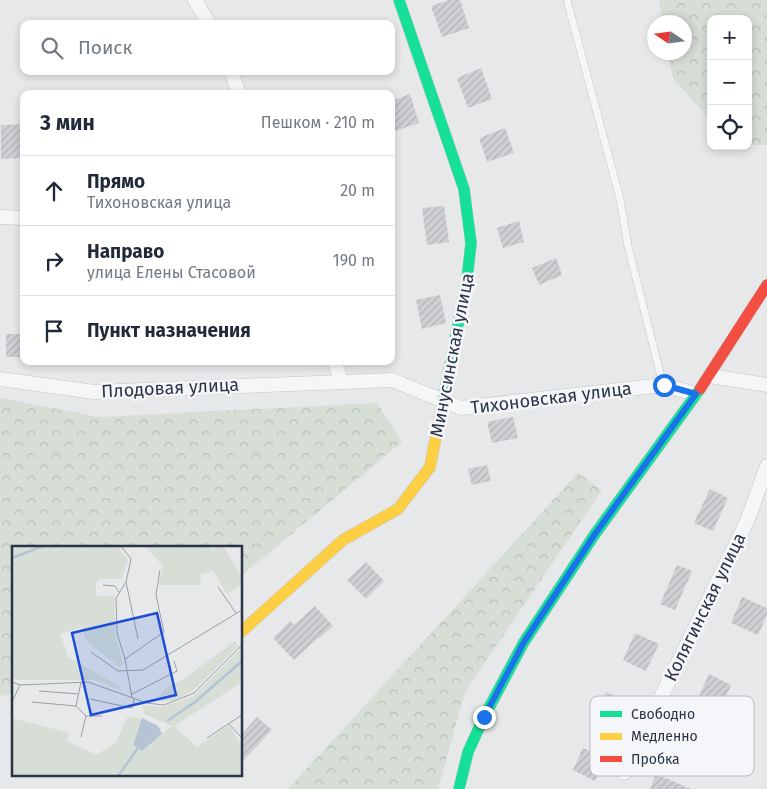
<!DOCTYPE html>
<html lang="ru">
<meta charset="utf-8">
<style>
:root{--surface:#fff;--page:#f2f2f3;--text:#1f2937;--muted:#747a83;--line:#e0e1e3}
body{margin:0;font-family:"Fira Sans",sans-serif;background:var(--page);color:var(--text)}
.controls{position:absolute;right:15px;top:15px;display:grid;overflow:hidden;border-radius:10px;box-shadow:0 2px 8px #0003}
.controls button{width:45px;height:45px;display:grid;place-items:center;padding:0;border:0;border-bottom:1px solid var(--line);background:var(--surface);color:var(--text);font:25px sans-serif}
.compass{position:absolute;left:647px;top:15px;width:45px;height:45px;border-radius:50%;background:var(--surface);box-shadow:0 2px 8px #0003;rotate:283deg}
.stop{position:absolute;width:15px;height:15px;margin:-11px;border:4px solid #1a73e8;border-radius:50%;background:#fff}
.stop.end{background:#1a73e8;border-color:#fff;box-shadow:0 1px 5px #0008}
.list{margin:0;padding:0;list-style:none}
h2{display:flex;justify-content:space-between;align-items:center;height:65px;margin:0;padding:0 20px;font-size:21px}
h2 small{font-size:16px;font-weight:400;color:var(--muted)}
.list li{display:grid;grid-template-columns:32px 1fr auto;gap:15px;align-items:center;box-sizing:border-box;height:70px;padding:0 20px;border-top:1px solid var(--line)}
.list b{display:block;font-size:19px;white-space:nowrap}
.list p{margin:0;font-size:16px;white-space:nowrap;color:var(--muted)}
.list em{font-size:16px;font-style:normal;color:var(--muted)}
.icon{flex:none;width:28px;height:28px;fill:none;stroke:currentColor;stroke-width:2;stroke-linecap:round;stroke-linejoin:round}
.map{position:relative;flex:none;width:767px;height:789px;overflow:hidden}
.search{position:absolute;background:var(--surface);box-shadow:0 2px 8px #0003;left:20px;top:20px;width:375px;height:55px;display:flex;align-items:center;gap:12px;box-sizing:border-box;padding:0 18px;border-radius:10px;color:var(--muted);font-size:19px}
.panel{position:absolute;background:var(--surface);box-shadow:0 2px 8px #0003;left:20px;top:90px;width:375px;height:275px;border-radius:10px}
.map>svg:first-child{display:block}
.forest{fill:url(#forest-crowns)}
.building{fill:url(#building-hatch)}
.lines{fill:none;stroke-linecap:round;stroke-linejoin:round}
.lane-casing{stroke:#c4c6c8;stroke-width:8}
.street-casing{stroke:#c4c6c8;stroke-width:15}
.fast-casing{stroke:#c4c6c8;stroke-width:12}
.slow-casing{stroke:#c4c6c8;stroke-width:12}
.jam-casing{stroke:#c4c6c8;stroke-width:12}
.lane{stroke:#f5f6f7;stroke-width:7}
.street{stroke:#f5f6f7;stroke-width:14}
.fast{stroke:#16e098;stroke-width:11}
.slow{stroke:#ffcf43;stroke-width:11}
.jam{stroke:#f24e42;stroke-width:11}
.route{stroke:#1a73e8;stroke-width:6}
.labels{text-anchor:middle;stroke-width:5;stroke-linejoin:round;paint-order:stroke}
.street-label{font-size:18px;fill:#2b3445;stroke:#f4f6f9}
.inset-river{fill:none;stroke:#b4c4d5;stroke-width:2.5}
.inset-road{fill:none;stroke:#9ba0a8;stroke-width:1}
.view{fill:#1d4ed8;fill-opacity:0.15;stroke:#1d4ed8;stroke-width:2.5}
.inset-edge{fill:none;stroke:#2b3445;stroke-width:2.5}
.key{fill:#f4f6f9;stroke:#b8bcc3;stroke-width:1}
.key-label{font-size:14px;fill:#2b3445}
</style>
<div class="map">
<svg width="767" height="789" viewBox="0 0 767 789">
<defs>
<pattern id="forest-crowns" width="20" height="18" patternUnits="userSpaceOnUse" patternTransform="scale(1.25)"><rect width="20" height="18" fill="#d6ded6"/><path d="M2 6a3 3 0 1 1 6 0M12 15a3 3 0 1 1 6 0" fill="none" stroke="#b8bfb9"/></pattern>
<pattern id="building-hatch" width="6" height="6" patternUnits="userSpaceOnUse" patternTransform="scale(1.25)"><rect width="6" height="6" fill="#ced0d3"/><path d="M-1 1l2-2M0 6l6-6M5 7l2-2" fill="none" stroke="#b1b3b6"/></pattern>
</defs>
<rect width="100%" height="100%" fill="#e6e8ea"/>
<g class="forest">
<path d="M659,0H767V145H748V19H711V121L673,78L668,53L684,52V22H663Z"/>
<path d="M0,398L99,417L377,403L402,442L241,576V548H14V694L0,696Z"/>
<path d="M578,473L602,490L465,692L438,789H288Z"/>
</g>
<g class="building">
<path d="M449,0H460L469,28L442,37L431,6Z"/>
<path d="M481,68L492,99L468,108L457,78Z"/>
<path d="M410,94L419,123L395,131L391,118V101Z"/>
<path d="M24,124V158L1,159V125Z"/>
<path d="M505,128L514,153L487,162L479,138Z"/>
<path d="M444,206L449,242L427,245L422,208Z"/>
<path d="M519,221L524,242L503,248L497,228Z"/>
<path d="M556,258L562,275L539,285L532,268Z"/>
<path d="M440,295L446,323L422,329L416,300Z"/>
<rect x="6" y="334" width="18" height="23"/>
<path d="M513,417L518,438L492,443L487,422Z"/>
<path d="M487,465L491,481L472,485L468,469Z"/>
<path d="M710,489L728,498L713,531L694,523Z"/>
<path d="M366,562L384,581L366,599L347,580Z"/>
<path d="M677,565L692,571L675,610L660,604Z"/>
<path d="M742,597L767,608V615L758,635L731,623Z"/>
<path d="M315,606L333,626L320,638L319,637L294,660L273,638L290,621L294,625Z"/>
<path d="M635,633L659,644L646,671L623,660Z"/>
<path d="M709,674L731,685L721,707L699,696Z"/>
<path d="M606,692L630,704L618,729L594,718Z"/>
<path d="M257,717L272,730L241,763V735Z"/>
<path d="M583,748L606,758L595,781L573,770Z"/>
<path d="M656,774L691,789H650Z"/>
</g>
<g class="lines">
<defs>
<path id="lane" d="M567,0L620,199L628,246L663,385"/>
<g id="street">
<path d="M195,0L209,24"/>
<path d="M231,71L239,94"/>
<path d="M0,217L24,218"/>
<path d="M334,361L342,382L392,380L461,408L663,385L696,394"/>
<path d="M710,376L767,385"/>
<path d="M0,379L94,392L342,382"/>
<path d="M624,773L748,519L767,466"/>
</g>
<g id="fast">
<path d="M399,0L464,189L471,243L467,279L443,400"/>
<path d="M459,789L468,752L484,717L524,642L595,534L700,389"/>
</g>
<path id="slow" d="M241,632L343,540L398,509L430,467L443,400"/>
<path id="jam" d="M700,389L767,285"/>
</defs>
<use href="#lane" class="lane-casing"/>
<use href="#street" class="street-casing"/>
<use href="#fast" class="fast-casing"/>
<use href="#slow" class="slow-casing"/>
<use href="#jam" class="jam-casing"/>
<use href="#lane" class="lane"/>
<use href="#street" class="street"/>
<use href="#fast" class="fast"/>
<use href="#slow" class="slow"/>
<use href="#jam" class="jam"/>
</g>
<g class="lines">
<path class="route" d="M484,717L524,642L595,534L696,394L664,385"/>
</g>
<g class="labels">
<g class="street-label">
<text transform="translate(452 355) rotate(-79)" y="6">Минусинская улица</text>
<text transform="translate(170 388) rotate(-3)" y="6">Плодовая улица</text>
<text transform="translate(551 398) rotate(-7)" y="6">Тихоновская улица</text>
<text transform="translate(705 607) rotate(-64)" y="6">Колягинская улица</text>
</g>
</g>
<g transform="translate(12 546)">
<rect width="230" height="230" fill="#e6e8ea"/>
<path d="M0,0H105L116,14L110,33H87L84,37V50H102L103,88L111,118L108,121L75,96L69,81L48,88L56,111L109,141L108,144L82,134H0ZM133,0H198L200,3L211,0L230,31V39L215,48L201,24L188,29L189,39H147L151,20ZM223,95L227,100L183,143L163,154L149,156L148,149L154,141L170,134ZM230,102V136L162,180L185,201L217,179L230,200V230H0V172L57,187L55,195L84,209L104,196L116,170L129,173L121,199L130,205L160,180L132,168L131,159L151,161L181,150Z" fill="#d6ded6"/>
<path d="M130,172L146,180L150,188L130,205L121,199Z" fill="#b4c4d5"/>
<path class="inset-river" d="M0,12L31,0M155,175L183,156L230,115M106,230L126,202"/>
<path class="inset-road" d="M109,0L119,13L114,36L126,93M91,39L103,40L107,46M206,41L224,67M79,106L106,125L131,124L230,64M113,113L105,87L104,52L114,36M0,136L8,139L76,136L135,157L152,159L182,147L230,99M27,145L67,148M120,148L165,125L162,115M120,152L113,113L152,86L144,49L148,24M78,153L120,162L122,153M0,156L8,139M20,156L64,160M74,170H90M217,178L230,192M69,191L74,170L64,160L69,136M195,192L230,169"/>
<path class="view" d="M145,67L164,149L79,169L60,87Z"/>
<rect width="230" height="230" class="inset-edge"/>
</g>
<rect x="590" y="696" width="164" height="80" rx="8" class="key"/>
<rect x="600" y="711" width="22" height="6" fill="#16e098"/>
<rect x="600" y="733" width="22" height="7" fill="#ffcf43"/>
<rect x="600" y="756" width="22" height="6" fill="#f24e42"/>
<g class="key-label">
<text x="631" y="719">Свободно</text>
<text x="631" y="741">Медленно</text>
<text x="631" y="764">Пробка</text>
</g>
</svg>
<div class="controls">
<button>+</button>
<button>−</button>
<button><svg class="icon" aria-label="locate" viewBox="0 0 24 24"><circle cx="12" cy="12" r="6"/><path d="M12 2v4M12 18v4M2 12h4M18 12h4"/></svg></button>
</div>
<svg class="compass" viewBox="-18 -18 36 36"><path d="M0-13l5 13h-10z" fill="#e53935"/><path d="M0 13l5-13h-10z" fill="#747a83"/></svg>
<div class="stop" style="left:664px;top:385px"></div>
<div class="stop end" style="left:484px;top:717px"></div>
<div class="search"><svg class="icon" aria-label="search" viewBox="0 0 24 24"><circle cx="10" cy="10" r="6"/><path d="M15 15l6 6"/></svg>Поиск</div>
<section class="panel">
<h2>3 мин<small>Пешком · 210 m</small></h2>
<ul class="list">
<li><svg class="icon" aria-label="ahead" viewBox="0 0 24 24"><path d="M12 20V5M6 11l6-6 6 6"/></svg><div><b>Прямо</b><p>Тихоновская улица</p></div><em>20 m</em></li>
<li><svg class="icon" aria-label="right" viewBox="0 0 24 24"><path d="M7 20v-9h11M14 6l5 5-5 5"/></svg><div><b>Направо</b><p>улица Елены Стасовой</p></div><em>190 m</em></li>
<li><svg class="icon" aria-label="arrive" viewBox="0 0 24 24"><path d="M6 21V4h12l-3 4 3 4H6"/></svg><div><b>Пункт назначения</b></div></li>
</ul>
</section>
</div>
